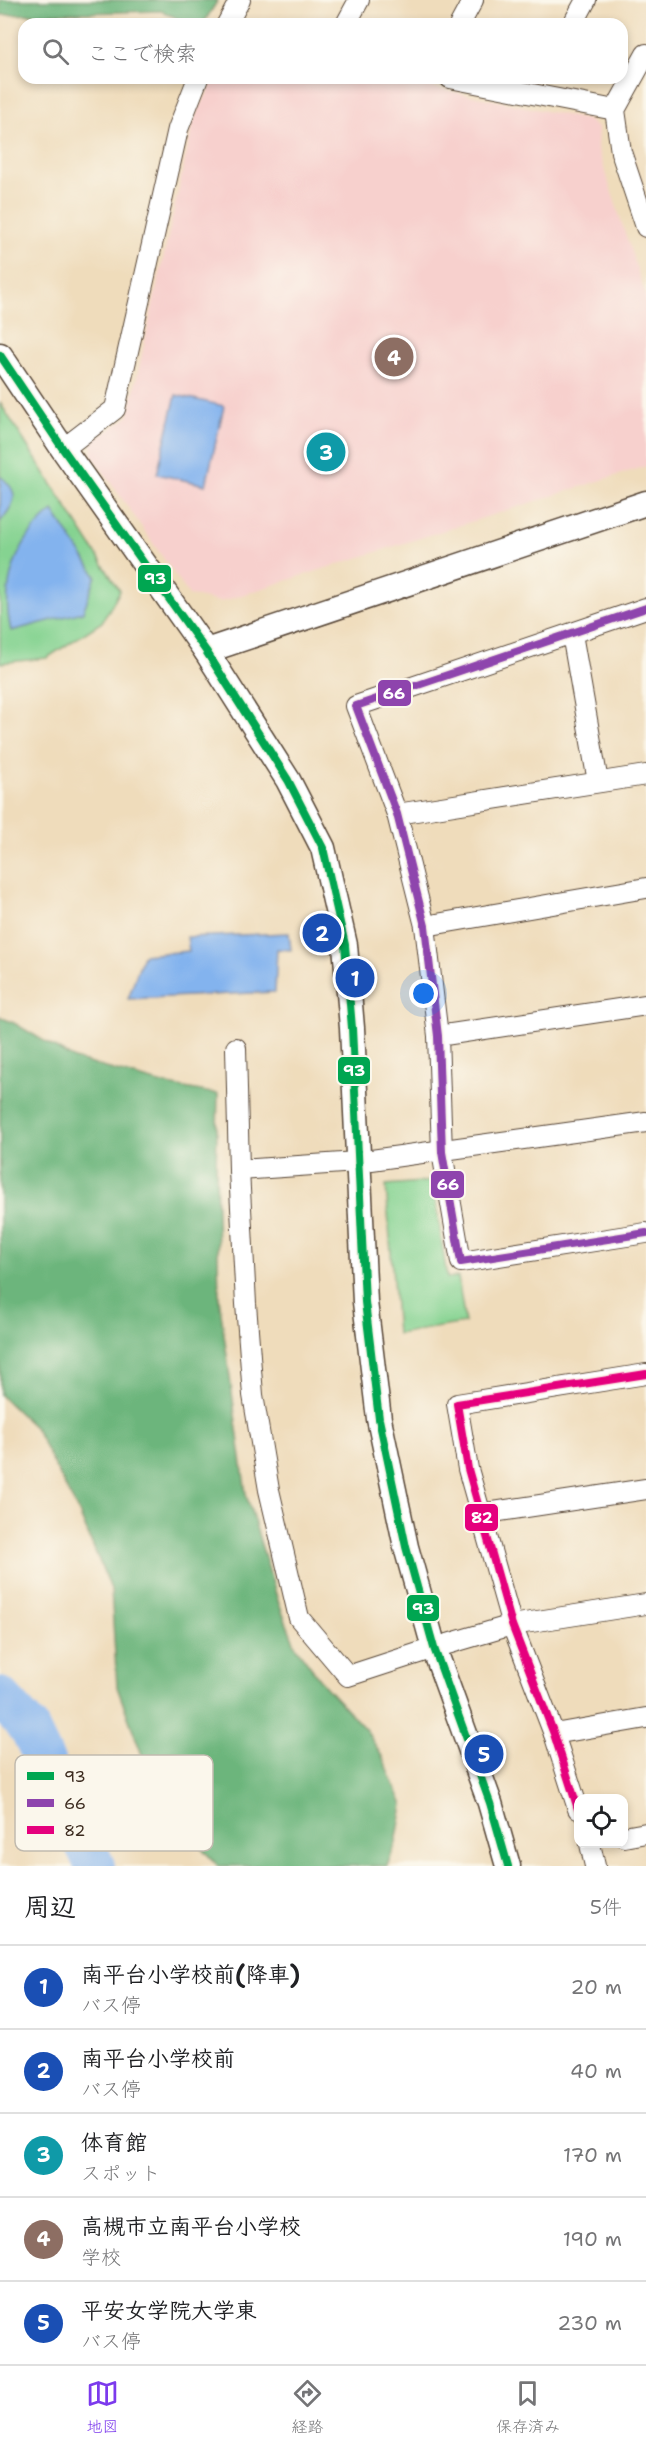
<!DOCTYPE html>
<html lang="ja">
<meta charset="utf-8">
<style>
:root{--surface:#fff;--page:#f6f6f6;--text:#202124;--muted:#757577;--line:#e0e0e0;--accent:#7c3aed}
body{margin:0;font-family:"Shantell Sans","Klee One",sans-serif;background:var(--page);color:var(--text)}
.controls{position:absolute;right:18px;bottom:18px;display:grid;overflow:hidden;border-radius:12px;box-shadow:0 3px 9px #0003}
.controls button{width:54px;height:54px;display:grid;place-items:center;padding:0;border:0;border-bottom:2px solid var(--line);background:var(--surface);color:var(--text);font:30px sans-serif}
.you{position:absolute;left:424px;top:994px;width:21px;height:21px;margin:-15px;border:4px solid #fff;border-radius:50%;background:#1a73e8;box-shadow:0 0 0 9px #1a73e833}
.badge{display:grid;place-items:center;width:39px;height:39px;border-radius:50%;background:var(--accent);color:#fff;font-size:20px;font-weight:700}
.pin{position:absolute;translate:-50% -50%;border:3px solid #fff;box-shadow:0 2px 6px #0006}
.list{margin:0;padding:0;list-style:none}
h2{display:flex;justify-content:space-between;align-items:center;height:78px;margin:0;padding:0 24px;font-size:26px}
h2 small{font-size:20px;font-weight:400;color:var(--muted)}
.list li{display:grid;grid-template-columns:39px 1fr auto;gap:18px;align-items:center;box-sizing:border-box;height:84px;padding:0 24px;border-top:2px solid var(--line)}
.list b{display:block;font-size:22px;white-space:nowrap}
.list p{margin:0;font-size:20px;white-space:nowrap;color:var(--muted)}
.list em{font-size:20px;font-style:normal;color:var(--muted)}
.icon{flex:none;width:33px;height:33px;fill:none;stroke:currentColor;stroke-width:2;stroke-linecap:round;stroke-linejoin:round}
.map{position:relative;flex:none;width:646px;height:1866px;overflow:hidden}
.search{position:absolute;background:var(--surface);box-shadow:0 3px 9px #0003;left:18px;right:18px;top:18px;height:66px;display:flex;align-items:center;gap:15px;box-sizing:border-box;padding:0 21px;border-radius:18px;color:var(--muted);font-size:22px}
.sheet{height:498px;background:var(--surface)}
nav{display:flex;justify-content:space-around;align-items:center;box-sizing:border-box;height:84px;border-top:2px solid var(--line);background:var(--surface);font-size:16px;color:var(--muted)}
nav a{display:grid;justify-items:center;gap:3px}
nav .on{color:var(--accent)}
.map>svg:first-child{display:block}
.built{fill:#f7d0cd}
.green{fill:#85d391;stroke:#607e58;stroke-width:1.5}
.forest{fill:#6cb57b;stroke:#54704c;stroke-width:1.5}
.water{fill:#83b3ee;stroke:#5f6e86;stroke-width:1.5}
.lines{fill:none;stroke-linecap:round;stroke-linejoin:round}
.river{stroke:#83b3ee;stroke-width:40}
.minor-casing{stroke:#564536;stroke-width:22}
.tertiary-casing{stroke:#564536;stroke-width:27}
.minor{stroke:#fff;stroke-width:20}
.tertiary{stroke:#fff;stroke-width:24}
.bus-1-casing{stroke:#fbf7ec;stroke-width:12}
.bus-2-casing{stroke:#fbf7ec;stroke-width:12}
.bus-3-casing{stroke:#fbf7ec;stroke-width:12}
.bus-1{stroke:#00a651;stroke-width:8}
.bus-2{stroke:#8e44ad;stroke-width:8}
.bus-3{stroke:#e5007d;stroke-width:8}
.key{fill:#fbf7ec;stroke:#c1baae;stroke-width:1.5}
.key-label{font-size:16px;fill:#3b2a1e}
.line-badge{stroke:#fbf7ec;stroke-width:2}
.badge-label{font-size:16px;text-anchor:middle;font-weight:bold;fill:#fff}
</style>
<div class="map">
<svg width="646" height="1866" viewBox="0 0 646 1866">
<rect width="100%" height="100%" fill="#fbf7ec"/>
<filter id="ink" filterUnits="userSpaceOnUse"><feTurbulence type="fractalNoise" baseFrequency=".0167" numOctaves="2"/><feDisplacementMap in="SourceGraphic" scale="12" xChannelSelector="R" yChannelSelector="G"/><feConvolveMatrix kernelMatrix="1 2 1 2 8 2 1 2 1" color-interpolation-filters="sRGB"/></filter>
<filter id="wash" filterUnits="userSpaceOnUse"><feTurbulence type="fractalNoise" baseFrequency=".008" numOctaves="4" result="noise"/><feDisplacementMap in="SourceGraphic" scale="24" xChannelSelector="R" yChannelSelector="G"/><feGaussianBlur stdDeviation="1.35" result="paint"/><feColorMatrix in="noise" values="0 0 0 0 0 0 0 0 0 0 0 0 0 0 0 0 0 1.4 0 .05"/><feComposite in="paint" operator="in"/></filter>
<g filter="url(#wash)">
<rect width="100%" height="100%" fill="#efdcbb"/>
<path class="built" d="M215,78H389L588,120L598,128L597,147L646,297V466L220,602L189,595L91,454L93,441L128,417L194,119Z"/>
<g class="green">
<path d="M0,403L120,591L102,622L47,658L0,663Z"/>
<path d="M433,1181L447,1278L458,1277L465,1323L397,1334L386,1185Z"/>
</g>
<g class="forest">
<path d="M0,0H218L203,24H189L162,11L0,15Z"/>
<path d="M0,1017L14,1023L74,1059L163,1084L218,1094L216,1168L219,1298L246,1494L279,1604L296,1647L324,1685L366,1730L383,1758L403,1805L396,1843L387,1866H218L159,1801L117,1687L111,1589L79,1513L35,1428L0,1395Z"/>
</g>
<g class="water">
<path d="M176,395L224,406L206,485L157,474Z"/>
<path d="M0,476C22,493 15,504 0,522Z"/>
<path d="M53,511L96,576L83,612L11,631C0,585 16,540 53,511Z"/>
<path d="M289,933L291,950L277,949L275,992L128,999L143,955L189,951L187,937Z"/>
</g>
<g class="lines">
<path class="river" d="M0,1697L29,1728L95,1866"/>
</g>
</g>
<g filter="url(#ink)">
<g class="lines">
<defs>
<g id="minor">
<path d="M227,24L240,0"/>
<path d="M346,24L359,0"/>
<path d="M460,24L473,0"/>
<path d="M573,24L586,0"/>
<path d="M646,54L615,110L621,152L646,227"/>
<path d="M450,78L615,110"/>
<path d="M63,449L115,409L178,129L198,78"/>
<path d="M646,608L356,706L397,814L425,926L438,1036L442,1152L461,1262L646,1233"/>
<path d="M572,634L598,782"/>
<path d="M397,814L646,775"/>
<path d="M425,926L646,888"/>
<path d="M438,1036L646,1005"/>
<path d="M236,1048L239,1170L246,1304L253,1395L269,1490L299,1618L348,1676L434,1648L512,1625L646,1604"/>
<path d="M239,1170L357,1162L646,1122"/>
<path d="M480,1514L646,1489"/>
<path d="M554,1734L646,1718"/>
<path d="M578,1809L554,1734L512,1625L468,1469L457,1404L646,1374"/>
<path d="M624,1837L646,1833"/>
<path d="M590,1844L595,1866"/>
</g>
<g id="tertiary">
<path d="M0,355L63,449L206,651L288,780L323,848L345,945L352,1028L365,1302L379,1419L406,1547L434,1648L490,1803L508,1866"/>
<path d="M206,651L646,503"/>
</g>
</defs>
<use href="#minor" class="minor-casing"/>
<use href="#tertiary" class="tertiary-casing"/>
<use href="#minor" class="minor"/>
<use href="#tertiary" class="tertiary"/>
<defs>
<path id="bus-1" d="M0,355L63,449L206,651L288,780L323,848L345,945L352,1028L365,1302L379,1419L406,1547L434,1648L490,1803L508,1866"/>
<path id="bus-2" d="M646,608L356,706L397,814L425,926L438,1036L442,1152L461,1262L646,1233"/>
<path id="bus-3" d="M578,1809L554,1734L512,1625L468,1469L457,1404L646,1374"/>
</defs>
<use href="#bus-1" class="bus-1-casing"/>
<use href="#bus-2" class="bus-2-casing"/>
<use href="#bus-3" class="bus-3-casing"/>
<use href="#bus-1" class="bus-1"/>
<use href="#bus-2" class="bus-2"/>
<use href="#bus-3" class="bus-3"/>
</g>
</g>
<rect x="15" y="1755" width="198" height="96" rx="9" class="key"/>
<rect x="27" y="1772" width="27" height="8" fill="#00a651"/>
<rect x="27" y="1799" width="27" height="8" fill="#8e44ad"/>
<rect x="27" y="1826" width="27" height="8" fill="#e5007d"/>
<g class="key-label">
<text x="64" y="1782">93</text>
<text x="64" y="1809">66</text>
<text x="64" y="1836">82</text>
</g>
<g class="line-badge">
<rect x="137" y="564" width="35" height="29" rx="6" fill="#00a651"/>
<rect x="377" y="679" width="35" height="28" rx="6" fill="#8e44ad"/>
<rect x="337" y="1056" width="34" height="29" rx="6" fill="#00a651"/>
<rect x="430" y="1170" width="35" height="29" rx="6" fill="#8e44ad"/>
<rect x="464" y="1503" width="35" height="29" rx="6" fill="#e5007d"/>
<rect x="406" y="1594" width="34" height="28" rx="6" fill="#00a651"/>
</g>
<g class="badge-label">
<text x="155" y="584">93</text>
<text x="394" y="699">66</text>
<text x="354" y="1076">93</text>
<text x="448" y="1190">66</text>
<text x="482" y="1523">82</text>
<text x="423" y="1614">93</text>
</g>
</svg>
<div class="controls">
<button><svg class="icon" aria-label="locate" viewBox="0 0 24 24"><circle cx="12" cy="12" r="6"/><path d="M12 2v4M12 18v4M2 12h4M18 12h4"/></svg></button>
</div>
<div class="you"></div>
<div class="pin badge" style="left:355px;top:978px;background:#1a4fb4">1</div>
<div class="pin badge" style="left:322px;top:933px;background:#1a4fb4">2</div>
<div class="pin badge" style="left:326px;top:452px;background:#0f9aa8">3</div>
<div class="pin badge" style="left:394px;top:357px;background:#8d6e63">4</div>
<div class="pin badge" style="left:484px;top:1754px;background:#1a4fb4">5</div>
<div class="search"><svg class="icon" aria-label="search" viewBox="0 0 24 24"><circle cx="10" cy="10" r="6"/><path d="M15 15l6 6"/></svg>ここで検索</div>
</div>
<section class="sheet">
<h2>周辺<small>5件</small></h2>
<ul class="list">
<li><span class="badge" style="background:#1a4fb4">1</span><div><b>南平台小学校前(降車)</b><p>バス停</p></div><em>20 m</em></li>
<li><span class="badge" style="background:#1a4fb4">2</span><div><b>南平台小学校前</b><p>バス停</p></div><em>40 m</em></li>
<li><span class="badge" style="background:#0f9aa8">3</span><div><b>体育館</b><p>スポット</p></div><em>170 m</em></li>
<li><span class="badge" style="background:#8d6e63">4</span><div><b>高槻市立南平台小学校</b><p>学校</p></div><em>190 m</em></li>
<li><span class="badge" style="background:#1a4fb4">5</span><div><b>平安女学院大学東</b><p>バス停</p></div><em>230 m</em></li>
</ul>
</section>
<nav>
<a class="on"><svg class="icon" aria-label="map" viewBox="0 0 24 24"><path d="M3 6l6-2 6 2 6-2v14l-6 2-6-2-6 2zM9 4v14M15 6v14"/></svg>地図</a>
<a><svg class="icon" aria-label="directions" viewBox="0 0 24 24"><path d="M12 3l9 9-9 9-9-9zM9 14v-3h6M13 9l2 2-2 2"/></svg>経路</a>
<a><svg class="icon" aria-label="saved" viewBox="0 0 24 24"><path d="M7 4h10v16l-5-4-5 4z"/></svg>保存済み</a>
</nav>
